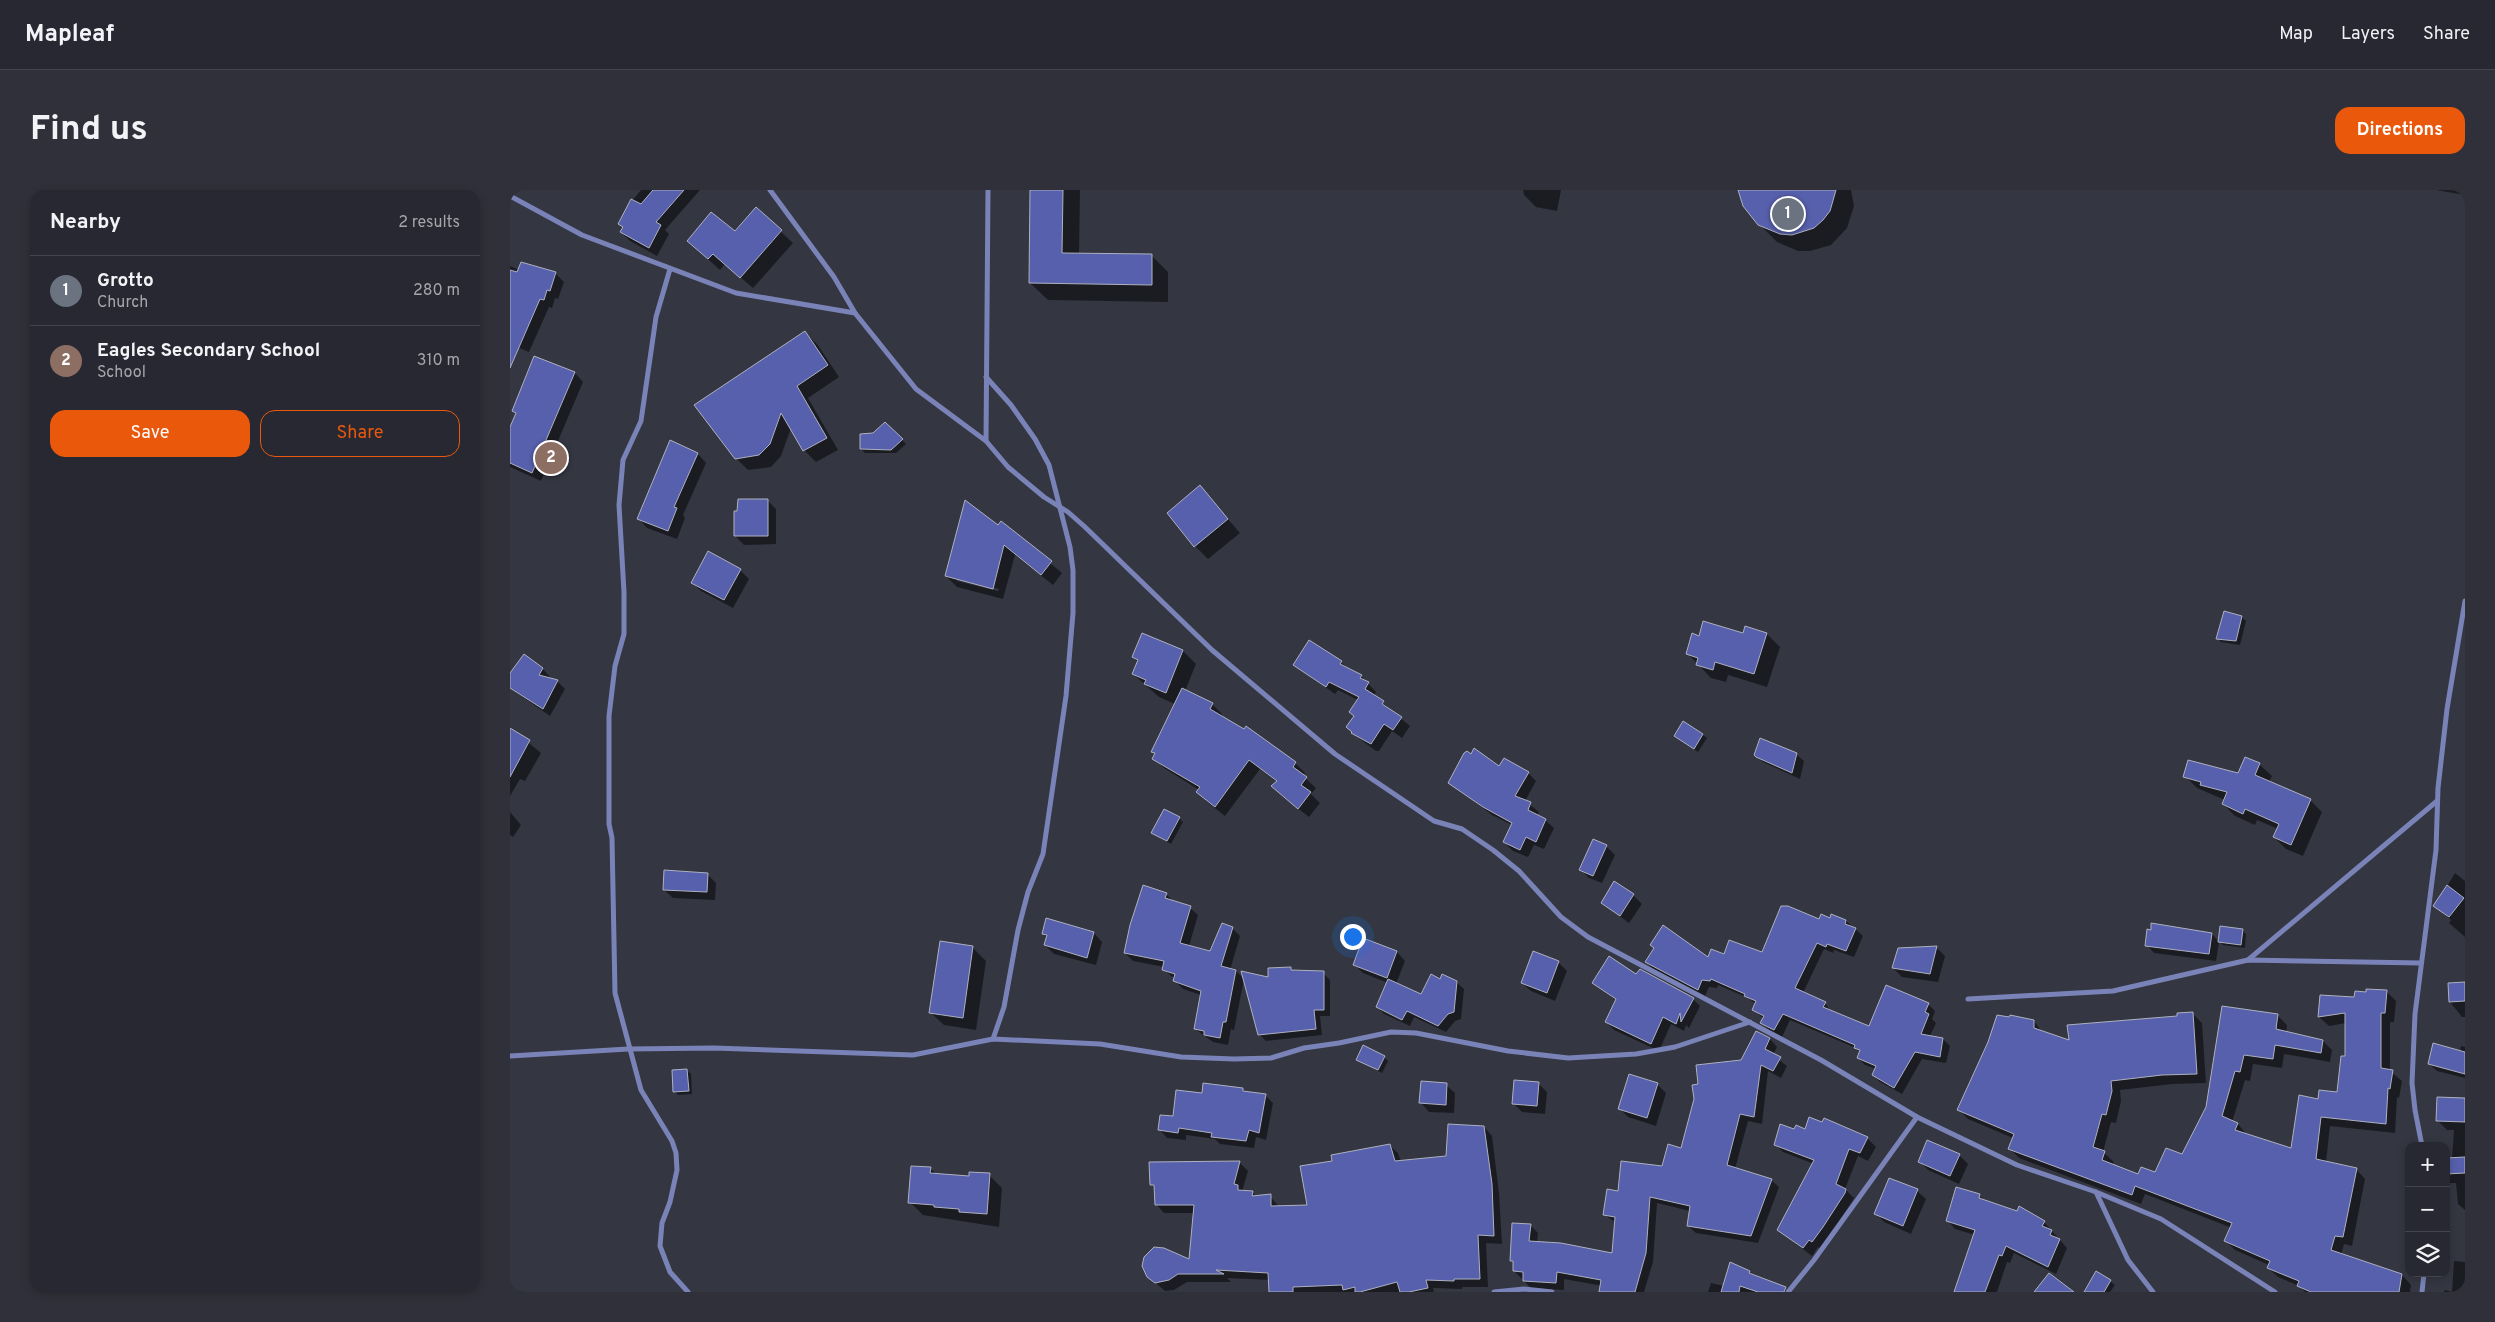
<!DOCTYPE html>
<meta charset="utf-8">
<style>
:root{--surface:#272831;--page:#2f3039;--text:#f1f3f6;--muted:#a4a6ab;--line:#43444d;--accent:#ea580c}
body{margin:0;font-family:Overpass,sans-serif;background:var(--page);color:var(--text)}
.controls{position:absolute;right:15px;bottom:15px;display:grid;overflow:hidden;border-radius:10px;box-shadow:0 2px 8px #0003}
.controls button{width:45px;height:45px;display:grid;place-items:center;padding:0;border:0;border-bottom:1px solid var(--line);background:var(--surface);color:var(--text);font:25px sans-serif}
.you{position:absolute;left:842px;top:746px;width:18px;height:18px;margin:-12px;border:4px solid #fff;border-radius:50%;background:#1a73e8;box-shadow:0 0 0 8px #1a73e833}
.badge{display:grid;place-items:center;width:32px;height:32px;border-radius:50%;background:var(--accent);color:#fff;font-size:16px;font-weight:700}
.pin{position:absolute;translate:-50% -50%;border:2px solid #fff;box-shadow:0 1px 5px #0006}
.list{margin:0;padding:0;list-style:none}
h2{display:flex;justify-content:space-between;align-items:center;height:65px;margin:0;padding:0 20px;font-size:21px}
h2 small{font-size:16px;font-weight:400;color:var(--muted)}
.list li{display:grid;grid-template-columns:32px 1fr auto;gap:15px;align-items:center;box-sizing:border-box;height:70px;padding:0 20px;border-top:1px solid var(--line)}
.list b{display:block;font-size:19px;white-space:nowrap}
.list p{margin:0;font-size:16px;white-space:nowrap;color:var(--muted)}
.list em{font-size:16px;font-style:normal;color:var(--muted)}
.actions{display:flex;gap:10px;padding:15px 20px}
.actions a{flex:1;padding:11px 0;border:1px solid var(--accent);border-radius:15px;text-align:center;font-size:18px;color:var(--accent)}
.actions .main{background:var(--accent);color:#fff}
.icon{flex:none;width:28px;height:28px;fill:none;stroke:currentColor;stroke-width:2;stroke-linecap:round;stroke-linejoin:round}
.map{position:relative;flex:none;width:1955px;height:1102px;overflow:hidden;border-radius:15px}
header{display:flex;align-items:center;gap:30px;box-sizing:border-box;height:70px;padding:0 25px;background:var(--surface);border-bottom:1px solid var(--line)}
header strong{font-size:24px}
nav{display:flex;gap:28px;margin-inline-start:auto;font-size:18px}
.intro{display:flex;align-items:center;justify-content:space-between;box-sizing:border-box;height:120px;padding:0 30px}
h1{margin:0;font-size:35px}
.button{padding:12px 22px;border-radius:15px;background:var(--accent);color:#fff;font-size:18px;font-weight:700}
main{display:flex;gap:30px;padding:0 30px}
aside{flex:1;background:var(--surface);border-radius:15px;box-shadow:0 2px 8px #0003}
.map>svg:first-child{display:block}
.shadow{fill:#0007;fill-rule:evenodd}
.building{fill:#5760ac;stroke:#aeb1bf}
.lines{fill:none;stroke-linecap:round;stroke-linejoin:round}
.street{stroke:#7a83b8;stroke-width:5}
</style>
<header>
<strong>Mapleaf</strong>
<nav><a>Map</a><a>Layers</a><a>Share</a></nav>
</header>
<div class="intro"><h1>Find us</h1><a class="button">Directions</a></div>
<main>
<aside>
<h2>Nearby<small>2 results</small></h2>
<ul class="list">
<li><span class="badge" style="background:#6b7280">1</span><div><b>Grotto</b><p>Church</p></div><em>280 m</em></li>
<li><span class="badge" style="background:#8d6e63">2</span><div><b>Eagles Secondary School</b><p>School</p></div><em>310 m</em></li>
</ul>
<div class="actions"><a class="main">Save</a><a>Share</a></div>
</aside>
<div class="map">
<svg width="1955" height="1102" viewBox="0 0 1955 1102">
<rect width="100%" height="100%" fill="#343641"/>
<g class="shadow">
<path d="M131,0H190L155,40L159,44L147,66L120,51L111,42L114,38L109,34L122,11Z"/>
<path d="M521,0H570L569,64L641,65L658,82V112L538,110L520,93Z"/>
<path d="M1013,0H1051L1047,21L1026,17L1014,5Z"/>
<path d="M1231,0H1341L1344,16L1337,38L1321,55L1300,61H1288L1267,52L1249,34Z"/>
<path d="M1926,0H1955V5Z"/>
<path d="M246,19L283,53L243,98L215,74L210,80L178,51L225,43Z"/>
<path d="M0,76L9,80L45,83L54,92L48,109L45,108L42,118L39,117L19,162L4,156L0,165Z"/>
<path d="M295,143L307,154L329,187L298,208L328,260L306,272L294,260L281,238L271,266L261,277L238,280L226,268Z"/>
<path d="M25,167L65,183L73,192L31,291L0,277V250L7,225L3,221Z"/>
<path d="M375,233L396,254L386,263H355L351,259Z"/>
<path d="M160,252L188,264L196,273L173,325L175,328L167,349L137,338L129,329Z"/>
<path d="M690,297L730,343L698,369L685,356Z"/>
<path d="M257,310L266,319V354L234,355L225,346Z"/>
<path d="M492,333L552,383L543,395L505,365L493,409L447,397L436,386ZM447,388L489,399L488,401L447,391Z"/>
<path d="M230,380L239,389L223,418L191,401L182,393Z"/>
<path d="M1715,423L1732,427L1736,431L1730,455L1711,452L1708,448Z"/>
<path d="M633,444L673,461L686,474L675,501L702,514L712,524L711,527L785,573L795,583L793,586L806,598L801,604L810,613L799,627L772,606L763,596L767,592L750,579L715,626L697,612L688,602L689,600L654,578L644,569L646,564L643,561L665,514L649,507L623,484L628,472L623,467Z"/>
<path d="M1257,444L1270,457L1257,497L1218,485L1216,492L1201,488L1177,463L1190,447Z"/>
<path d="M15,466L33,479L40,487L39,489L47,491L55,499L40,526L0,498V485Z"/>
<path d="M831,472L839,480L851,486L866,502L864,506L900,536L892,548L882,541L869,561H866L846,546L845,526L848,510L828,500L825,504L784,475Z"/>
<path d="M0,537L31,563L15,591L10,589L0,606Z"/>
<path d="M1193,545L1197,548L1188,562L1170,549Z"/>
<path d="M1286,564L1294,571L1290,589L1253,572L1245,565Z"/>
<path d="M1736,569L1750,575L1762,586L1759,592L1800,610L1812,622L1793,666L1776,659L1764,647L1768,639L1747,630L1745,635L1725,626L1713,614L1715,610L1687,598L1675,586L1729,585Z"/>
<path d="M990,578L1018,583L1026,591L1015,611L1029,622L1027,626L1035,630L1044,638L1034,659L1024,655L1018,667L1003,661L994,652L1002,635L982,625L940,592Z"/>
<path d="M0,622L11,635L3,647L0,645Z"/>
<path d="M669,628L673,632L661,654L643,643Z"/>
<path d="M1096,656L1105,665L1092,693L1079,688L1070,679Z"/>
<path d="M1945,683L1955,691V747L1939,733L1941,730L1925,716Z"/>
<path d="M197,684L206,693L205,710L163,708L154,700Z"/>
<path d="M656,704L664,712L680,718L688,725L679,756L701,763L722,738L730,746L720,780L726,781L734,789L724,840L721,839L718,855L703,852L685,839L691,805L673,799L665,791V789L653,779L654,777L623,771L615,763Z"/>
<path d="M1123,705L1132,714L1119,733L1092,713Z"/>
<path d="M1320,729L1336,731L1353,746L1344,767L1324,760L1323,763L1314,759L1293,803L1315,813L1321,822L1359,838L1418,814L1425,821L1422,829L1426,833L1420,846L1433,849L1440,856L1436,873L1412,869L1392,904L1370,892L1363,885L1366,879L1355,875L1348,868L1351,863L1346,858L1280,830L1272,847L1259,840L1252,833L1254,829L1244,820L1246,814L1238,808L1208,795L1207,798L1199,797L1195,806L1143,779L1136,772L1252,764L1309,731Z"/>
<path d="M537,730L584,743L592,752L586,775L544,764L535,755L537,748L533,744Z"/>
<path d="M1732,740L1736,744L1735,758L1713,755L1709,751Z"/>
<path d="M1702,744L1709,752L1706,771L1644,763L1637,755Z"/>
<path d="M1426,757L1435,766L1428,792L1392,787L1383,778Z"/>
<path d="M463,758L476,771L466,840L434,835L420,822Z"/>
<path d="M887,762L895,771L886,794L911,806L931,790L946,792L954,799L951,829L945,831L936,842L904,827L900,836L874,824L867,817L878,793L853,783L844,774Z"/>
<path d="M1048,772L1057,781L1045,811L1021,801L1012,793Z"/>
<path d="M781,778L784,782L813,783L820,790V826H810L812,845L756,851L749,844Z"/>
<path d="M1126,786L1183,809L1190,816L1179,838L1176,835L1174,841L1161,834L1149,861L1104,840L1096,832L1106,810L1083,793Z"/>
<path d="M1955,794V827H1952L1940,812Z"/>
<path d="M1876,801L1886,811L1884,832H1880V881L1892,891L1889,908L1887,907L1885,943L1820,936L1816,972L1846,979L1855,989L1842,1056L1834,1054L1831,1065L1892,1085L1901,1095L1900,1102H1795L1789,1096L1768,1087L1758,1078L1759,1075L1725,1060L1716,1051L1722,1038L1635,1004L1631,1014L1509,968L1499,958L1503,948L1458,929L1448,919L1524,831L1533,843L1560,852L1682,823L1692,833L1696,893L1662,894L1610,900L1611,911L1606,933L1601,932L1593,962L1604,972L1602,975L1629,985L1645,984L1673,966L1697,917L1713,817L1768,826L1777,835L1776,843L1813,851L1822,860L1820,872L1774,864L1772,878L1743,874L1740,891L1735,890L1722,932L1728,934L1737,945L1782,960L1810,910L1828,903L1836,867V833L1819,836L1809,827L1857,804Z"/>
<path d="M1247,842L1260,849L1267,857L1263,865L1277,876L1271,888L1258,881L1252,934L1238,931L1225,979L1261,990L1269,997L1248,1053L1186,1043L1178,1036L1180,1021L1147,1013L1143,1072L1134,1102H1099L1093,1096L1054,1089V1100L1021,1098L1004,1081V1074L1001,1070L1020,1035L1028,1043L1027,1053L1104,1064L1106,1033L1095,1025L1110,1003L1153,977L1172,959L1189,895L1232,871Z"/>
<path d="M1951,856L1955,857V888L1927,881L1919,874L1950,862Z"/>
<path d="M874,867L878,871L872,883L848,870Z"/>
<path d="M177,880L181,884L182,904L168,905L164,901Z"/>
<path d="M1028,893L1037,902L1035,924L1012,922L1003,913Z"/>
<path d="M1147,894L1156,903L1146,936L1118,927L1110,919Z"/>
<path d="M936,895L945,903L944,923L919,922L911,913Z"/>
<path d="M733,899L736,903L755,905L763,913L756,950L746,947L744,958L710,954L705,949L676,945V950L657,948L650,940L693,905Z"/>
<path d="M1955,910V1020L1948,1014L1946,993H1936V969H1942L1944,940H1937L1927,930Z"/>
<path d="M1314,929L1357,948L1366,957L1358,971L1348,966L1335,999L1344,1008L1311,1059L1308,1057L1302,1066L1268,1040L1304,974L1273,962L1265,954L1285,940H1296L1313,933Z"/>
<path d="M974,937L982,946L989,1003L992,1054L976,1053L978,1097H952V1099L923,1098L924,1102H760V1090L717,1088L721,1092H677L664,1100L655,1101L639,1087L680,1071L685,1023H654L646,1014V999L641,994V973H730L738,981L732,1002H742L747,1007L760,1006L769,1017L798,1016L823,972L879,955L888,963L891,972L937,967Z"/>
<path d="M1449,965L1458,974L1449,994L1418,980L1409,971Z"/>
<path d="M420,978L427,985L460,987L479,985L492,998L489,1037L413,1025L400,1012Z"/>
<path d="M1447,999L1470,1006L1476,1012L1534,1032L1557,1058L1546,1084L1504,1063L1500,1073L1497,1072L1487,1102H1446L1465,1045L1445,1039L1438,1031Z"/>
<path d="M1407,1001L1416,1009L1401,1044L1374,1032L1366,1024Z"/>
<path d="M1944,1071L1955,1072V1102H1934L1935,1100L1942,1102Z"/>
<path d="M1239,1082L1279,1102H1198L1201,1093L1214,1096Z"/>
<path d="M1587,1082L1605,1095L1600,1102H1590Z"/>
</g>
<g class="building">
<path d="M143,0H174L146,32L151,35L139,58L110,42L113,37L108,34L121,9L131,14Z"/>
<path d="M520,0H553L552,63L642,64V95L519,93Z"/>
<path d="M1228,0H1326L1320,21L1313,30L1304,38L1282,45L1270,44L1248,35L1233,16Z"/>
<path d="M246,17L272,40L230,88L203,64L198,69L177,51L201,22L225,41Z"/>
<path d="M11,72L46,82L40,101L37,100L34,110L30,109L0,178V80L7,82Z"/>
<path d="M295,141L318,175L287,196L317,248L293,261L271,223L260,254L249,265L225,269L184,215Z"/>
<path d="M24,166L65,182L22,283L0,273V237L6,223L2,221Z"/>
<path d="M375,232L393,249L381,260L350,259V244L363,243Z"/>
<path d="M160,250L188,263L164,317L167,318L158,341L127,329Z"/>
<path d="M690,295L718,329L684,357L657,323Z"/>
<path d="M228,309H258V346H224V321H227Z"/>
<path d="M455,310L488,335L491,331L542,371L531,385L494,355L483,399L435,386Z"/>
<path d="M198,361L231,379L214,410L181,393Z"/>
<path d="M1714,421L1732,426L1726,451L1706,449Z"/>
<path d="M1193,431L1233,443L1235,436L1257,443L1244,484L1205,472L1203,480L1186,475L1188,468L1176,464L1182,443L1189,446Z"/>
<path d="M632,443L673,460L656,503L634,494L636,490L622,484L628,470L622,467Z"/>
<path d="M799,450L832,471L830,474L852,485L850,488L859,492L855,499L874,511L872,514L892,527L883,540L874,534L861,554L841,543L842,542L836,537L844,526L839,522L849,507L819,492L816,497L783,475Z"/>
<path d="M14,464L33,478L29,485L48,490L33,519L0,498V483Z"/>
<path d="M672,498L703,513L700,519L734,539L736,536L786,572L783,577L797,587L791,595L801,602L788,619L761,596L767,591L739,570L705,617L686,602L690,597L642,569L645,563L641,562Z"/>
<path d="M1173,531L1193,544L1184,559L1164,546Z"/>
<path d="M0,538L20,550L0,587Z"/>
<path d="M1250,548L1287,563L1282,583L1246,567L1244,565Z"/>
<path d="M964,558L989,576L994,568L1019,582L1005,606L1021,612L1018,620L1036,629L1026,652L1016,647L1010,660L993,652L1002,633L973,617L938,593L954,563L957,561L961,564Z"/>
<path d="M1735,567L1750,573L1745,585L1801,609L1781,655L1763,647L1769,634L1735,619L1733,624L1712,614L1717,602L1690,595L1691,592L1673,587L1678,570L1728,583Z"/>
<path d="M654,619L670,627L657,651L641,643Z"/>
<path d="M1083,649L1097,655L1083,686L1069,680Z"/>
<path d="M154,680L198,683L197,702L153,700Z"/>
<path d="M1104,691L1124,704L1110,726L1091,713Z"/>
<path d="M633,695L657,703L655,708L681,716L670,753L700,761L712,733L723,737L711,776L726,780L716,832H713L710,848L694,845V841L684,839L691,801L663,791L665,784L652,780L654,771L614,763L620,735Z"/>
<path d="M1937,695L1954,708L1939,727L1923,716Z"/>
<path d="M1271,716H1278L1309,729L1311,724L1320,728L1321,724L1336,730L1335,734L1346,738L1336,761L1317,754L1316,757L1307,753L1285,798L1316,812L1313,817L1359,836L1376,795L1419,813L1415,822L1419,824L1411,844L1433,848L1430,867L1405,862L1384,898L1362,885L1366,876L1347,868L1350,860L1344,858L1345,855L1273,824L1264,840L1250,833L1254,826L1242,820L1246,811L1234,806L1235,804L1201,789L1200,791L1192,790L1188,800L1135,772L1144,758L1140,755L1153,735L1198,767L1201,759L1214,764L1219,750L1252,762Z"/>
<path d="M536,728L584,742L577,768L534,755L537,745L532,744Z"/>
<path d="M1641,733L1702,743L1699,764L1635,756L1637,739L1641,740Z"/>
<path d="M1710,736L1733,739L1731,755L1708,752Z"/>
<path d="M853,748L887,761L877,788L843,775Z"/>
<path d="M430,751L463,756L453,828L419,823Z"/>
<path d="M1427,756L1420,784L1382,778L1388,758Z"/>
<path d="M1023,761L1049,771L1037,803L1011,793Z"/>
<path d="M1099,766L1126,784L1130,779L1184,808L1171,832L1170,823L1166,834L1153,827L1141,854L1095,832L1106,809L1082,793Z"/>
<path d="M781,777V780L814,781V820H804L806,839L748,845L731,781L758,787V778Z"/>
<path d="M921,784L930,789L932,784L947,791L944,822L938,824L928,836L897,821L892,830L866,817L878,789L911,804Z"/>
<path d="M1955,792V811L1939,812L1938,793Z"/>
<path d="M1856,799L1877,800L1875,823H1871V878L1883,880L1880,899L1878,898L1876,934L1811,927L1806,969L1847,978L1833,1047L1825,1046L1821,1060L1892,1084L1889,1102H1801L1787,1096L1789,1091L1757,1078L1760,1071L1714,1051L1722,1033L1625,996L1622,1005L1498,959L1504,944L1447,920L1478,852L1487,825L1499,827L1500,825L1524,830V838L1559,850L1557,835L1667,826V823L1683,822L1687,884L1652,885L1601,891L1602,901L1596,925L1592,924L1583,957L1595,961L1592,970L1628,984L1631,977L1645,982L1656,958L1672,964L1696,917L1712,816L1768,824L1766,839L1813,850L1811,863L1765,855L1763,869L1734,865L1730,882L1725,881L1712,926L1728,933L1725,940L1781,958L1789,905L1808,909L1809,900L1827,902L1831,866H1835V823L1808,827L1810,805L1844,807L1845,801L1856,802Z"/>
<path d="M1246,841L1260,848L1255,859L1271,867L1263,881L1251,875L1244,927L1230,924L1217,975L1262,989L1241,1046L1177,1036L1180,1016L1140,1007L1136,1063L1125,1102H1089L1091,1090L1047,1082L1046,1093L1013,1091V1082L1003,1081V1071H1000L1002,1033L1021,1034L1019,1051L1051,1053L1102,1063L1105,1027L1093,1025L1097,999L1108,1001L1111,971L1152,976L1158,954L1171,958L1184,909L1182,895L1188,894L1186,875L1231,870Z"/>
<path d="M1923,853L1955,862V884L1918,874Z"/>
<path d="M853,855L875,866L868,880L846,870Z"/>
<path d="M177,879L179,901L163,902L162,880Z"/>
<path d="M1119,884L1148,893L1137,928L1108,919Z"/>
<path d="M1004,890L1029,892L1027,916L1002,914Z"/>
<path d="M911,891L937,893L936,915L909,913Z"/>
<path d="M693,893L733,898V901L756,904L749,943L739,940L736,951L701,947L702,943L669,938L668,943L648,940L650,925L663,926L666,900L692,903Z"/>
<path d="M1927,907L1955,908V932L1926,931Z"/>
<path d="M1299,927L1312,932L1314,928L1358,947L1350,963L1339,959L1326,994L1336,999L1335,1003L1313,1037L1302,1052L1299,1050L1293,1058L1267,1040L1304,970L1264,955L1270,934L1284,939L1286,935L1295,939Z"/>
<path d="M938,934L974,936L982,994L984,1046L968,1045L970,1089H944V1091L916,1090L918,1098L899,1102H890L887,1092L850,1102H845V1097L833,1100L832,1095L783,1097V1102H759L758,1083L706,1080L714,1084H668L659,1090L645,1093L637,1087L632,1076L634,1067L644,1057L654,1058L679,1069L684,1015H645L644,995H640L639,972L730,971L724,994L728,995V1000L743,1001L742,1006L761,1004V1016L797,1015L790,976L822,971L821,965L880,954L885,971L936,966Z"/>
<path d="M1417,950L1450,964L1440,986L1408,972Z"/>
<path d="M1955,967V983L1936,984V968Z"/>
<path d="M401,976L421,977L420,983L459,986V982L480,983L477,1024L449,1022V1019L424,1017V1015L398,1013Z"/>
<path d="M1379,988L1408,999L1393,1036L1364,1024Z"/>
<path d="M1446,997L1470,1004L1469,1008L1507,1021L1509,1016L1535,1031L1532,1036L1542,1040L1540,1045L1550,1049L1538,1077L1496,1056L1492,1066L1489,1065L1475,1102H1444L1465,1040L1436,1031Z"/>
<path d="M1220,1072L1240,1081L1239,1083L1276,1097L1274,1102H1248L1230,1096L1229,1102H1211Z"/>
<path d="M1586,1081L1601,1090L1594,1102H1574Z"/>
<path d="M1539,1083L1564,1102H1524Z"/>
</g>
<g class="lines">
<g class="street">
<path d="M260,0L324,87L345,123L406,199L476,251L498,277L534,307L558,322L575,337L702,460L825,564L924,631L952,639L983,660L1009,681L1051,727L1078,747L1311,870L1407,927L1507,975L1586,1002L1651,1029L1765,1102"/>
<path d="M0,6L72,45L226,103L345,123"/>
<path d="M160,79L146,127L131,231L113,270L109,315L114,402V444L105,476L99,526V634L102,648L105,803L131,900L162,951L166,963L167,980L160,1012L152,1033L150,1056L160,1082L178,1102"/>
<path d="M476,187L501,215L525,249L539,275L560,357L563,380V423L556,506L533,664L518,702L508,740L494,817L483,849"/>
<path d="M476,251L478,0"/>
<path d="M1738,770L1927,611"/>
<path d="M1458,809L1603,801L1738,770L1911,773"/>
<path d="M0,866L118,859L204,858L403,865L483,849L590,854L671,867L724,869L761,868L794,858L829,853L881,842L906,843L998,861L1058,868L1126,864L1165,857L1240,832"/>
<path d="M1912,956L1905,920L1902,893L1905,824L1926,660L1928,598L1937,519L1955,411"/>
<path d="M1586,1002L1618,1070L1643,1102"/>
<path d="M984,1102L1014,1099L1042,1102"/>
<path d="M1278,1102L1304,1070L1407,927"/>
<path d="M1912,1102L1914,1083"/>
</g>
</g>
</svg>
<div class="controls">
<button>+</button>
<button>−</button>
<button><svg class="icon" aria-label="layers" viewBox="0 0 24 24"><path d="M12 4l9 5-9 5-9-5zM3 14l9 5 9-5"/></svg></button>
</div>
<div class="you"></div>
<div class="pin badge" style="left:1278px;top:24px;background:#6b7280">1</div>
<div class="pin badge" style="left:41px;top:268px;background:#8d6e63">2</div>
</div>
</main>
